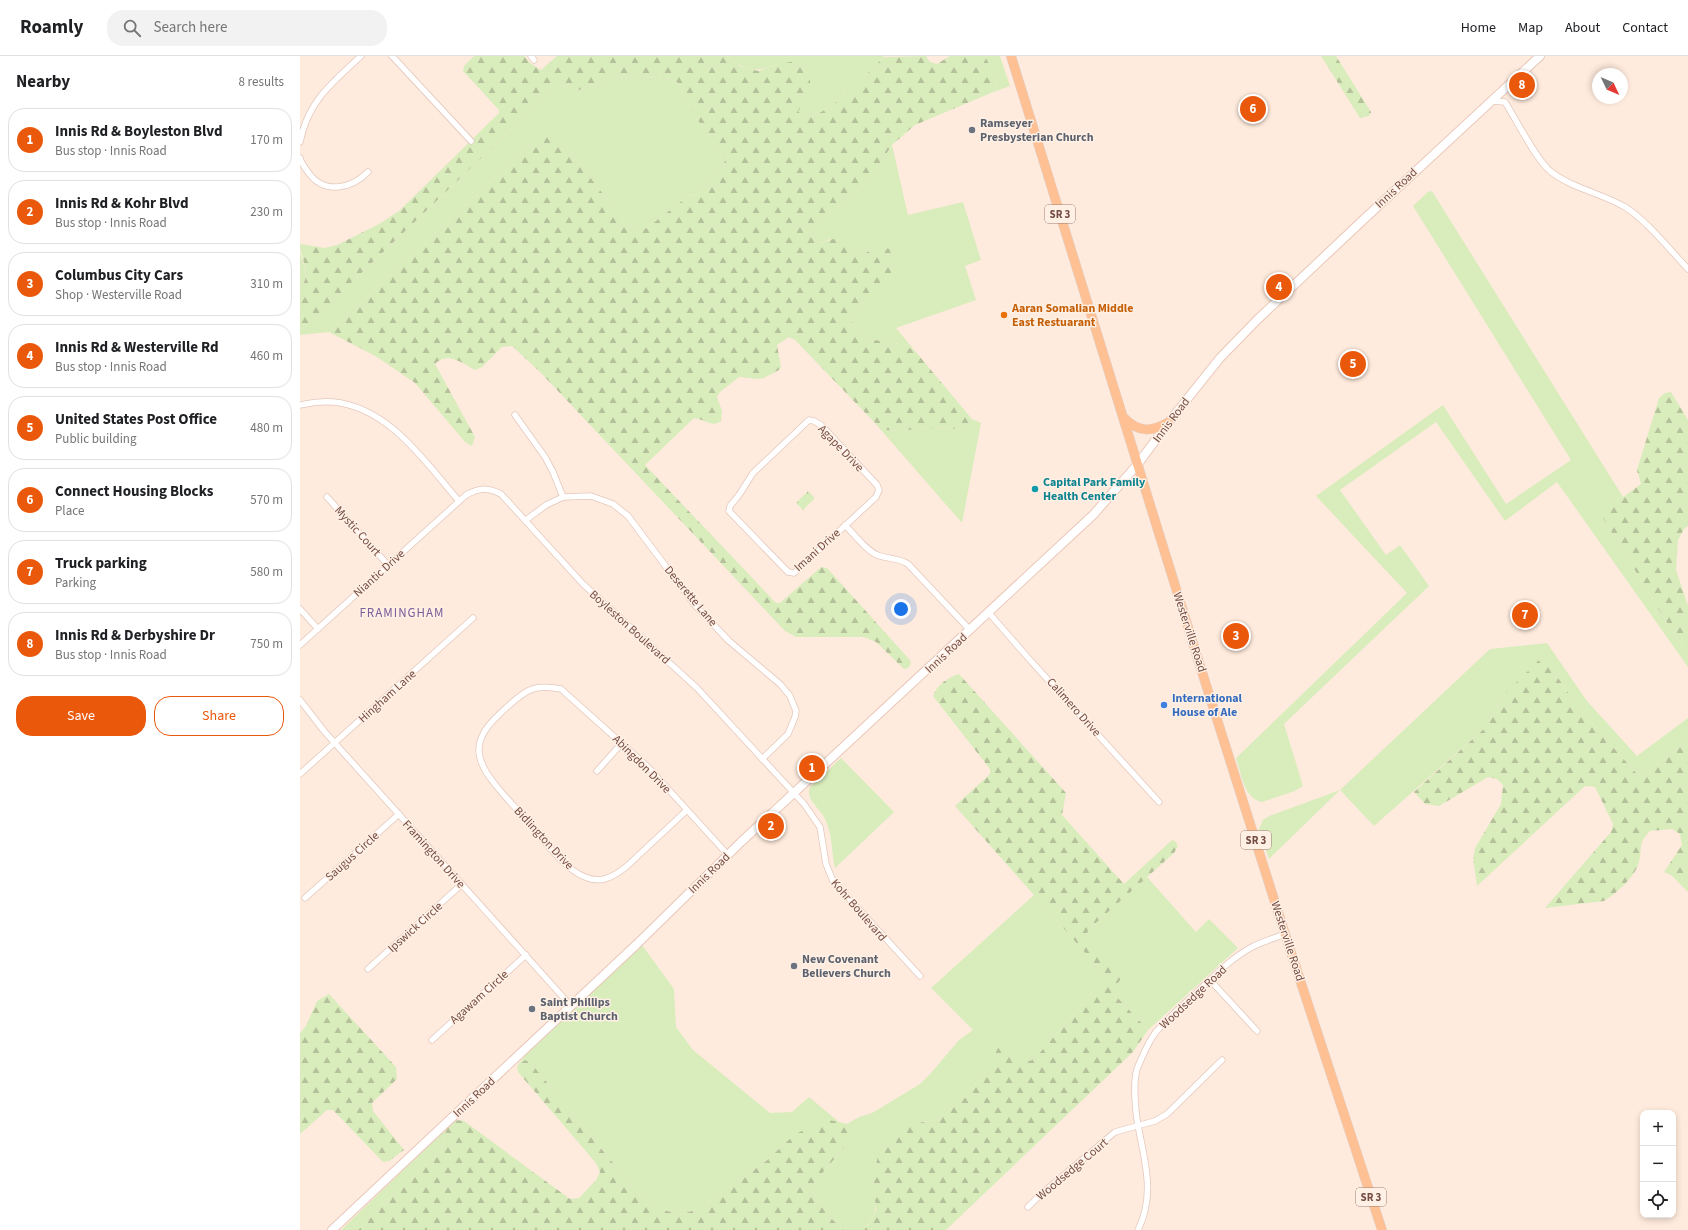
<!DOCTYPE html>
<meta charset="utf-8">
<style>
:root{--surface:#fff;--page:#f2f2f2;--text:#202124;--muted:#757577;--line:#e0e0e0;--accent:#ea580c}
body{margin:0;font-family:"Source Sans 3",sans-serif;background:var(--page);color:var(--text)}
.controls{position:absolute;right:12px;bottom:12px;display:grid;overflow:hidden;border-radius:8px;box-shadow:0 2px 6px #0003}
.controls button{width:36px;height:36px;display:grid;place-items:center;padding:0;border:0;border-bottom:1px solid var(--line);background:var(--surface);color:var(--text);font:20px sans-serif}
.compass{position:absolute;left:1292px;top:12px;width:36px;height:36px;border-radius:50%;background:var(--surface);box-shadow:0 2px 6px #0003;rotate:134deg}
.you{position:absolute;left:601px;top:553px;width:14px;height:14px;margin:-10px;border:3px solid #fff;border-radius:50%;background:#1a73e8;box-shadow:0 0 0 6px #1a73e833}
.badge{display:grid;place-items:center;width:26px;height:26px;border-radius:50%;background:var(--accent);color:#fff;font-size:13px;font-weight:700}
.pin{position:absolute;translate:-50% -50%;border:2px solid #fff;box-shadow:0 1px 4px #0006}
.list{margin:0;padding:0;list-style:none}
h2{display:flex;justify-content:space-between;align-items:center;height:52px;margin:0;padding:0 16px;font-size:17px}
h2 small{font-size:13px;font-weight:400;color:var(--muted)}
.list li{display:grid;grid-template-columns:26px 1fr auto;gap:12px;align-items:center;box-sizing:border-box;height:64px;margin:0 8px 8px;padding:0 8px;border:1px solid var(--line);border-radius:16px}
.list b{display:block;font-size:15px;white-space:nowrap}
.list p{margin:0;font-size:13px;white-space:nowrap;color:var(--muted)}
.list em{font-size:13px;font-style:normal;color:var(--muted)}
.actions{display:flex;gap:8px;padding:12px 16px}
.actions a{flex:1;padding:9px 0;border:1px solid var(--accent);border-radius:16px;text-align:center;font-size:14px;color:var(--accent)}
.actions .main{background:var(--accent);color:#fff}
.icon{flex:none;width:22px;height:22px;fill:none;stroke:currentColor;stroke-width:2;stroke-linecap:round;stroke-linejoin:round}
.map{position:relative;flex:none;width:1388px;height:1174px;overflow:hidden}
header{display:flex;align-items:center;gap:24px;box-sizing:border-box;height:56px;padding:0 20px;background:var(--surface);border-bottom:1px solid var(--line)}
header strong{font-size:19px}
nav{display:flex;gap:22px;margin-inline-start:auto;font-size:14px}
.search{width:280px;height:36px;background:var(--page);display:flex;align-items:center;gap:10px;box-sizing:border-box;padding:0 14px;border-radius:16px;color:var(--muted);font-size:15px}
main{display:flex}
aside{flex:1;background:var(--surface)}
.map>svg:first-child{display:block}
.green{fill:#d9ecbc}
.forest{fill:url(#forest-firs)}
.park{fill:url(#park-crowns)}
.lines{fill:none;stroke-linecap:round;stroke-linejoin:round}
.minor-casing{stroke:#e4c7bc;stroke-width:7}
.secondary-casing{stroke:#eac6b9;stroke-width:10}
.primary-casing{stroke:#dbd0ce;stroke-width:10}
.minor{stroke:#fff;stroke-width:5.5}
.secondary{stroke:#fff;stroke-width:8}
.primary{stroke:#ffc193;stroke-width:9}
.worship-dot{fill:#6b7280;stroke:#fff0e5;stroke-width:1.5}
.food-dot{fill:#e8710a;stroke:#fff0e5;stroke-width:1.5}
.culture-dot{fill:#0f9aa8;stroke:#fff0e5;stroke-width:1.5}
.shop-dot{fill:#3f7fe0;stroke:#fff0e5;stroke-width:1.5}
.labels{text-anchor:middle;stroke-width:3;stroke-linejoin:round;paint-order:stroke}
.shield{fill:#fff0e5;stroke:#9e7d74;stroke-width:1}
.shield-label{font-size:11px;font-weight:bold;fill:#754c44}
.worship-label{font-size:12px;font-weight:bold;fill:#5b616d;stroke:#fff0e5;text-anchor:start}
.street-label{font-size:12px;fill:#754c44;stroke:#fff0e5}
.food-label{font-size:12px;font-weight:bold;fill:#c56008;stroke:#fff0e5;text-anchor:start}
.culture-label{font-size:12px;font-weight:bold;fill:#0d838f;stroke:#fff0e5;text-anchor:start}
.shop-label{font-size:12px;font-weight:bold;fill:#366cbe;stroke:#fff0e5;text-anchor:start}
.neighbourhood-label{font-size:13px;letter-spacing:1px;fill:#7a5f99;stroke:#fff0e5}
</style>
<header>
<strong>Roamly</strong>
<div class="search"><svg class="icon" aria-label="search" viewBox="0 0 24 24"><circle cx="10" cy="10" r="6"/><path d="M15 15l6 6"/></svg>Search here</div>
<nav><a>Home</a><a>Map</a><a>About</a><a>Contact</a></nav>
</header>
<main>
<aside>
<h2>Nearby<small>8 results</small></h2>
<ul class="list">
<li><span class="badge">1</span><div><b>Innis Rd &amp; Boyleston Blvd</b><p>Bus stop · Innis Road</p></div><em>170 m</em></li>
<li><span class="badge">2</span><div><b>Innis Rd &amp; Kohr Blvd</b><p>Bus stop · Innis Road</p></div><em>230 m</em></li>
<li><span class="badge">3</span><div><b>Columbus City Cars</b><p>Shop · Westerville Road</p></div><em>310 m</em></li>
<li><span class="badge">4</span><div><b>Innis Rd &amp; Westerville Rd</b><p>Bus stop · Innis Road</p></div><em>460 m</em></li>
<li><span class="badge">5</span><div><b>United States Post Office</b><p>Public building</p></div><em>480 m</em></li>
<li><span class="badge">6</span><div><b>Connect Housing Blocks</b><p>Place</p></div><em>570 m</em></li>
<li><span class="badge">7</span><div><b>Truck parking</b><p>Parking</p></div><em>580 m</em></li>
<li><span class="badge">8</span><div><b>Innis Rd &amp; Derbyshire Dr</b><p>Bus stop · Innis Road</p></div><em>750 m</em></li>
</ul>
<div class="actions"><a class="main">Save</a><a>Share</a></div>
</aside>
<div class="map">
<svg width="1388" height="1174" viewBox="0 0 1388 1174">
<defs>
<pattern id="forest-firs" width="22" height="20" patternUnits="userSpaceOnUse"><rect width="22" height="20" fill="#d9ecbc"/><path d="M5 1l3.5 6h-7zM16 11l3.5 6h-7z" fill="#b5c19a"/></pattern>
<pattern id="park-crowns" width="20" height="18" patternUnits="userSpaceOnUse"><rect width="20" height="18" fill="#d9ecbc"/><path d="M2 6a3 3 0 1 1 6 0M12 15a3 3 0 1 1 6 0" fill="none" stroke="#b5c19a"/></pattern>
</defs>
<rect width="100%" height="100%" fill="#feebdd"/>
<g class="green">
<path d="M427,0H583L584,1C571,13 526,61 510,60C506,60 502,57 498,56L478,8C452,17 449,16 427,0Z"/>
<path d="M685,0H700L710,30L691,37C702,26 691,12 685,0Z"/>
<path d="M317,20L364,22L377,26L395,60L425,104L423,113L347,172L337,174L328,170L258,80L238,81L29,276L0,279V276L253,33L264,29L279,34Z"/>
<path d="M592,89L608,159L663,146L681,204L665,210L676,244L596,272L615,295C611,293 607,290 603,289C579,281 560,291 550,260L553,255L565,246L581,190L561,199L551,197L548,193L530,183L520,187L512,182L510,175L514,170L562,131L573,118Z"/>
<path d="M1132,135L1323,441L1305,449L1303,462L1388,601V611L1257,426L1205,465L1136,366L1040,434L1086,499L1100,489L1129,530L984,668L1003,730L995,735L962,746C944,743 941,717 936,702L1107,537L1016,440L1143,349L1206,448L1271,404L1113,150L1128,136Z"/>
<path d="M0,196C3,207 11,223 0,231Z"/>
<path d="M672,363L681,367L662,467L574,366L586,374L599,375L628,372L657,373L670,369Z"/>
<path d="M1247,587L1287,645L1337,700L1388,662V683L1343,720L1336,717L1280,654L1248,607L1205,638L1185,672L1074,770L1040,734L969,803L959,773L963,764L969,760L1040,734L1190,593Z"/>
<path d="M541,702L594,756L535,812C531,794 533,774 522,758C517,750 505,742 510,731Z"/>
<path d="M847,821L896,876L909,863L938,892L848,974L814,938V932L821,923L787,880L788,874Z"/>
<path d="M734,839L804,918L805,922L736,1001L730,1005L700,990L684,1017L666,1041L638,1063L622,1066L573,1122C575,1144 581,1156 563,1174H544C530,1163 520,1150 512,1134L517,1123L549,1086L494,1079L465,1106L400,1152L380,1159L355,1151L336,1135L230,1006L225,1004L217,1010L227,997L342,889L374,933L376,971L393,994L470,1057L492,1056L509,1041L539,1066L547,1068L559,1061L572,1057L620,1028L631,1017L659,984L673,974L631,932Z"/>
<path d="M147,1072L141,1094L58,1174H41Z"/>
</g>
<g class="forest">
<path d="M174,0H224L230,7L241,14L257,0H427L442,11L458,15L478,8L497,5L508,16L511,30L498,56C502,57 506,60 510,60C526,61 571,13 584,1L626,0L630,6L637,8L650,0H685C691,12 702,26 691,37L615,69L592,89L573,118L562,131L514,170L510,175L512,182L520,187L540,181L547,184L548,193L551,197L561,199L581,190L589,193C606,225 565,240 550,260C560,291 579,281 603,289C607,290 611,293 615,295L672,363L670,369L657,373L628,372L599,375L586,374L574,366L495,284L489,281L477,289L481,311L479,314L464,322L458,323L439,321L420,336L417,341L422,355L421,365C412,372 404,363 394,362L345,409L476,547H480L521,511L527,512L610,604L611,608L608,612L604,613L576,586L564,581H496L485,575L240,316L212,290L202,291L182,311L175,314C162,307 148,295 135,308L175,381L172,390L165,386L115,327L77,301L29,276L238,81L250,74L258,80L328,170L337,174L347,172L423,113L425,104L395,60L377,26L364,22L317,20L279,34L264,29L253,33L0,276V231C13,221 0,201 0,188L25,192L37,189L79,168L99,155L199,57V54L163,15L164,10Z"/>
<path d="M1021,0H1036L1071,56L1069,60L1060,62Z"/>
<path d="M1371,336L1388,364V470L1384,473L1378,484L1376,514L1388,550V601L1303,462L1302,453L1305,449L1323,441L1341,428L1337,414L1359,342L1365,337Z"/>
<path d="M1239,604L1248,607L1280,654L1336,717L1343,720L1388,683V836L1371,819L1364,816L1382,789L1380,778L1372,773L1350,775C1337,789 1343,790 1339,806C1335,821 1317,837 1304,845L1245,852L1311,776L1313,768L1295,731L1285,730L1177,830L1173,802L1175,792L1201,748L1203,729L1197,723L1188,721L1139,750L1125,748L1114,736L1185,672L1205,638Z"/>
<path d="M659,618L766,737L762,759L824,828L872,784L876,786L878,790L874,797L788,874L787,880L819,917L821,923L814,932V938L848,974L833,996L646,1174H563L569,1168L576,1154L573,1122L578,1100L596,1079L609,1069L638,1063L666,1041L684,1017L700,989L702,988L730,1005L736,1001L805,922L804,918L655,750L690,718V713L633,640C637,629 648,621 659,618Z"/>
<path d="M29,938L96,1011L97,1023L72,1047L73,1055L104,1094L89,1105L83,1106L33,1054H27L0,1078V977L6,970L17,945Z"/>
<path d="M225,1004L230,1006L336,1135L355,1151L380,1159L400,1152L465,1106L494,1079L525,1063L539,1066L549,1076V1086L517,1123L512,1134C520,1150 530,1163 544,1174H58L141,1094L147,1072L156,1064L164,1065L270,1143L279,1142L296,1124L300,1116L296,1107L218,1016L217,1010Z"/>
</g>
<path class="park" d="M508,435L515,442L503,454L496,447Z"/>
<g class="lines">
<defs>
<g id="minor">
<path d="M92,0L171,85"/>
<path d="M231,0L234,4"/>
<path d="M1192,45L1205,46C1216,63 1235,102 1250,115C1271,132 1301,137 1325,151C1345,163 1371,195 1388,213"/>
<path d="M0,86C8,45 32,27 61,0"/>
<path d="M0,102C1,107 5,112 8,116C24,139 51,133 68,116"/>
<path d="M0,349C10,347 23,345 33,346C89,351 125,406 159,445"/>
<path d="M215,359L245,401L253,416L263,441"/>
<path d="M509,364L514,365L521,369L577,429L579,434L576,441L494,517L488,516L429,455L430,450L439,439L453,417Z"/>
<path d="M27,441L88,509"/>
<path d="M226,464L246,449L263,441L291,440L313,448L328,460L394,548L429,585L480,628L490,640L496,655L495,661L488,678L462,703"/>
<path d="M545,469C554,478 568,497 580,500C590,503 599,502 608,508L670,574"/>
<path d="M0,553L18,573"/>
<path d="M689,557L730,604L859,746"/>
<path d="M0,589L166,439C179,432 187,431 201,438L283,528L397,632L504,748L520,771L526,808L533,825L620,920"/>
<path d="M0,644L24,675L271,950"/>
<path d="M297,715L322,687"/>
<path d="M0,718L173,562"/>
<path d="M387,754L326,811C313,821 301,828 285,821C262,812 241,780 225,762C213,749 201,737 191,723C185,716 178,702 179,692C180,675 195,662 207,651C227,633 234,628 261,633L349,712L428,799"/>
<path d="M5,842L99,758"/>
<path d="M68,913L162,828"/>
<path d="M910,924L957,975"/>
<path d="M132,984L226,899"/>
<path d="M728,1151L739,1140L815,1076L855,1065L867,1058L922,1004"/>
<path d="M838,1174C858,1134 841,1096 836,1056C835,1043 833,1026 837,1013C842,1001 848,986 856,976C868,962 882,950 895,938C913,921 932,901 954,890C964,885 975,882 985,878"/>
</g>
<path id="secondary" d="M32,1174L337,888L441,786L793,459L837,409L872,362L920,302L957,264L1062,165L1240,0"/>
<g id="primary">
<path d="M711,0L896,597L985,878L1082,1174"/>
<path d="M824,362C839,377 852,376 869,366"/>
</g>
</defs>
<use href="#minor" class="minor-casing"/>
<use href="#secondary" class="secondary-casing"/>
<use href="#primary" class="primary-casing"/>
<use href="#minor" class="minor"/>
<use href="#secondary" class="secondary"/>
<use href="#primary" class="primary"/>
</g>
<g class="worship-dot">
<circle cx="672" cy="74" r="4"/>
<circle cx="494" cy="910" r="4"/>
<circle cx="232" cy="953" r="4"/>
</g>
<circle class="food-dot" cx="704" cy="259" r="4"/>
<circle class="culture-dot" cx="735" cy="433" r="4"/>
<circle class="shop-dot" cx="864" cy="649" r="4"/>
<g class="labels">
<g class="shield">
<rect x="745" y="149" width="30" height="18" rx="3"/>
<rect x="941" y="775" width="30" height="18" rx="3"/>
<rect x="1056" y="1132" width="30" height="18" rx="3"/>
</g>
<g class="shield-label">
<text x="760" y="162">SR 3</text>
<text x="956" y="788">SR 3</text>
<text x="1071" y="1145">SR 3</text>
</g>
<g class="worship-label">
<text x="680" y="71">Ramseyer<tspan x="680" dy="14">Presbysterian Church</tspan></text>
<text x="502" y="907">New Covenant<tspan x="502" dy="14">Believers Church</tspan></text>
<text x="240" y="950">Saint Phillips<tspan x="240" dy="14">Baptist Church</tspan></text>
</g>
<g class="street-label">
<text transform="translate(1096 132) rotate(-43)" y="4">Innis Road</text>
<text transform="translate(871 364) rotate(-53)" y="4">Innis Road</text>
<text transform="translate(541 392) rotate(46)" y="4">Agape Drive</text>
<text transform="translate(58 475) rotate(48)" y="4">Mystic Court</text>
<text transform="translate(517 494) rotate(-42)" y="4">Imani Drive</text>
<text transform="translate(79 517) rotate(-42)" y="4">Niantic Drive</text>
<text transform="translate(391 540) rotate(50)" y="4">Deserette Lane</text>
<text transform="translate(330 571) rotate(42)" y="4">Boyleston Boulevard</text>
<text transform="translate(890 576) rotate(72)" y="4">Westerville Road</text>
<text transform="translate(646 597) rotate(-43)" y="4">Innis Road</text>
<text transform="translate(87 640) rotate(-42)" y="4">Hingham Lane</text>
<text transform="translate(774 651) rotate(48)" y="4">Calimero Drive</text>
<text transform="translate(342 708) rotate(45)" y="4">Abingdon Drive</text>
<text transform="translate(244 782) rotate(47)" y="4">Bidlington Drive</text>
<text transform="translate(134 798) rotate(48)" y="4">Framington Drive</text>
<text transform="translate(52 800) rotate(-42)" y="4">Saugus Circle</text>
<text transform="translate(409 817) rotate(-44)" y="4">Innis Road</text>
<text transform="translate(559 854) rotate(49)" y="4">Kohr Boulevard</text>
<text transform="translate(115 871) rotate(-42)" y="4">Ipswick Circle</text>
<text transform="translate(988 885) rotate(72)" y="4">Westerville Road</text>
<text transform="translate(179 941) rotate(-42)" y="4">Agawam Circle</text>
<text transform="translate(893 941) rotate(-43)" y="4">Woodsedge Road</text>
<text transform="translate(174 1041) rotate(-43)" y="4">Innis Road</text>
<text transform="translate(772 1113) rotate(-40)" y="4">Woodsedge Court</text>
</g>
<g class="food-label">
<text x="712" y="256">Aaran Somalian Middle<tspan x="712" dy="14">East Restuarant</tspan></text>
</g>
<g class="culture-label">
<text x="743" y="430">Capital Park Family<tspan x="743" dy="14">Health Center</tspan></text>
</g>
<g class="shop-label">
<text x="872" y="646">International<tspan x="872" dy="14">House of Ale</tspan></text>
</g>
<g class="neighbourhood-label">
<text x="102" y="561">FRAMINGHAM</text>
</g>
</g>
</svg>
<div class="controls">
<button>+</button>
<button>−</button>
<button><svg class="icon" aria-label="locate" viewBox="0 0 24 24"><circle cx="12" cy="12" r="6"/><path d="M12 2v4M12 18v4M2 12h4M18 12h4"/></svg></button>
</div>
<svg class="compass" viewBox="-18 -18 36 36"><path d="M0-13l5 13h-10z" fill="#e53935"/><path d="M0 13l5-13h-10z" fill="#757577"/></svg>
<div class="you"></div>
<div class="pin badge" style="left:512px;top:712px">1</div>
<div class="pin badge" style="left:471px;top:770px">2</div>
<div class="pin badge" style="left:936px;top:580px">3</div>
<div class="pin badge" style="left:979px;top:231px">4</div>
<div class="pin badge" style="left:1053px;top:308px">5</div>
<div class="pin badge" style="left:953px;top:53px">6</div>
<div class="pin badge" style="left:1225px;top:559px">7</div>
<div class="pin badge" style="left:1222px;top:29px">8</div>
</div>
</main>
